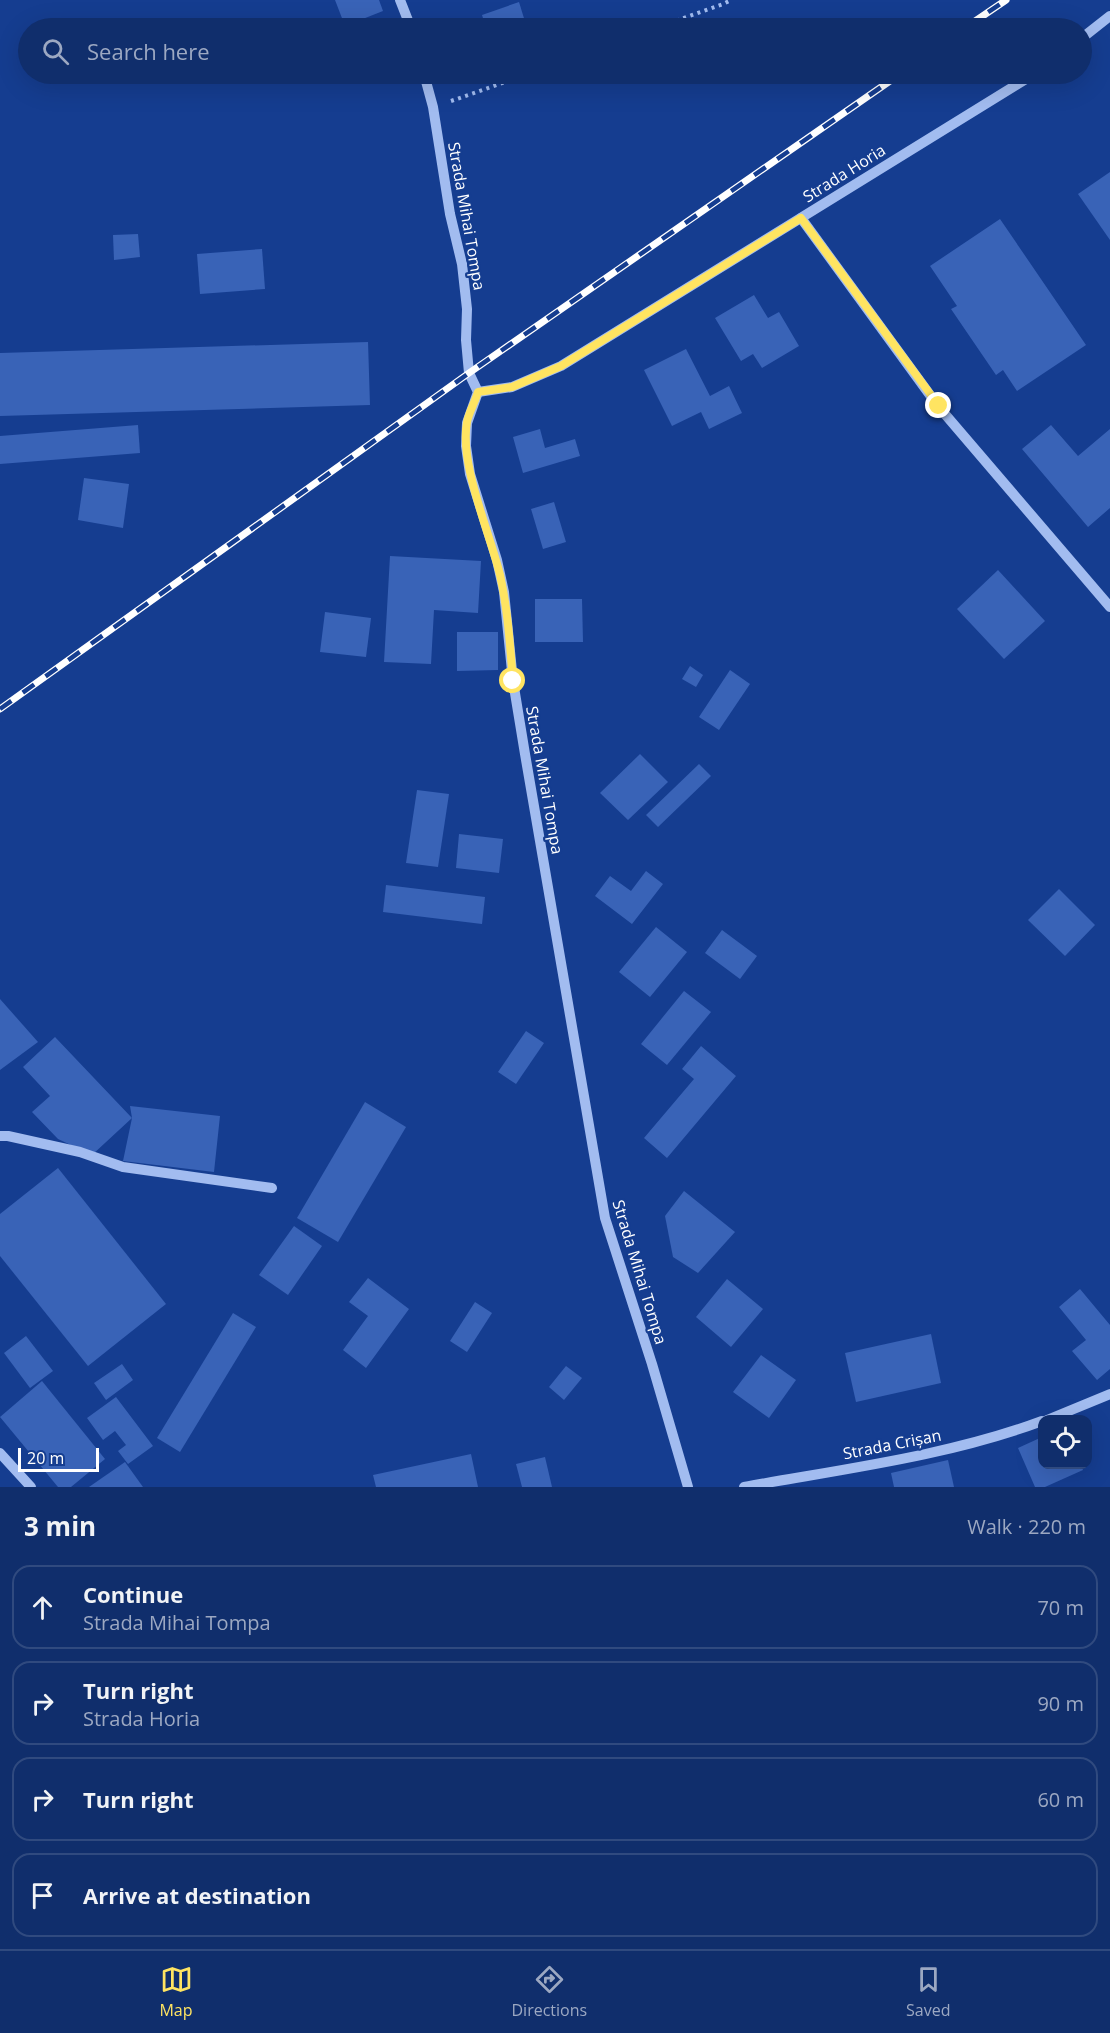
<!DOCTYPE html>
<meta charset="utf-8">
<style>
:root{--surface:#102e6c;--page:#193672;--text:#f1f3f6;--muted:#9ca8c2;--line:#304a7f;--accent:#ffe461}
body{margin:0;font-family:"Open Sans",sans-serif;background:var(--page);color:var(--text)}
.controls{position:absolute;right:18px;bottom:18px;display:grid;overflow:hidden;border-radius:12px;box-shadow:0 6px 24px #0002}
.controls button{width:54px;height:54px;display:grid;place-items:center;padding:0;border:0;border-bottom:2px solid var(--line);background:var(--surface);color:var(--text);font:30px sans-serif}
.scale{position:absolute;left:18px;bottom:15px;width:81px;box-sizing:border-box;padding-left:6px;border:3px solid #fff;border-top:0;font-size:16px;line-height:21px;white-space:nowrap;color:#fff;-webkit-text-stroke:4px #153d90;paint-order:stroke}
.stop{position:absolute;width:18px;height:18px;margin:-14px;border:4px solid #ffe461;border-radius:50%;background:#fff}
.stop.end{background:#ffe461;border-color:#fff;box-shadow:0 2px 6px #0008}
.list{margin:0;padding:0;list-style:none}
h2{display:flex;justify-content:space-between;align-items:center;height:78px;margin:0;padding:0 24px;font-size:26px}
h2 small{font-size:20px;font-weight:400;color:var(--muted)}
.list li{display:grid;grid-template-columns:39px 1fr auto;gap:18px;align-items:center;box-sizing:border-box;height:84px;margin:0 12px 12px;padding:0 12px;border:2px solid var(--line);border-radius:18px}
.list b{display:block;font-size:22px;white-space:nowrap}
.list p{margin:0;font-size:20px;white-space:nowrap;color:var(--muted)}
.list em{font-size:20px;font-style:normal;color:var(--muted)}
.icon{flex:none;width:33px;height:33px;fill:none;stroke:currentColor;stroke-width:2;stroke-linecap:round;stroke-linejoin:round}
.map{position:relative;flex:none;width:1110px;height:1487px;overflow:hidden}
.search{position:absolute;background:var(--surface);box-shadow:0 6px 24px #0002;left:18px;right:18px;top:18px;height:66px;display:flex;align-items:center;gap:15px;box-sizing:border-box;padding:0 21px;border-radius:33px;color:var(--muted);font-size:22px}
.sheet{height:462px;background:var(--surface)}
nav{display:flex;justify-content:space-around;align-items:center;box-sizing:border-box;height:84px;border-top:2px solid var(--line);background:var(--surface);font-size:16px;color:var(--muted)}
nav a{display:grid;justify-items:center;gap:3px}
nav .on{color:var(--accent)}
.map>svg:first-child{display:block}
.building{fill:#3963b7}
.lines{fill:none;stroke-linecap:round;stroke-linejoin:round}
.path{stroke:#a2bcf0;stroke-width:4;stroke-dasharray:3 4.5;stroke-linecap:butt}
.minor{stroke:#a2bcf0;stroke-width:10}
.rail-casing{stroke:#fff;stroke-width:7}
.rail{stroke:#153d90;stroke-width:4.5;stroke-dasharray:14;stroke-linecap:butt}
.route{stroke:#ffe461;stroke-width:8}
.labels{text-anchor:middle;stroke-width:4.5;stroke-linejoin:round;paint-order:stroke}
.street-label{font-size:16px;fill:#fff;stroke:#153d90}
</style>
<div class="map">
<svg width="1110" height="1487" viewBox="0 0 1110 1487">
<rect width="100%" height="100%" fill="#153d90"/>
<g class="building">
<path d="M335,0H379L383,11L345,26Z"/>
<path d="M519,2L527,28H486L482,15Z"/>
<path d="M1110,172V240L1078,194Z"/>
<path d="M1000,219L1086,345L1017,391L1003,370L996,375L951,309L957,306L930,266Z"/>
<path d="M138,234L140,257L114,260L113,235Z"/>
<path d="M262,249L265,289L200,294L197,254Z"/>
<path d="M754,295L768,318L779,312L799,346L762,368L753,354L741,361L715,318Z"/>
<path d="M368,342L370,405L0,416V353Z"/>
<path d="M686,349L710,396L729,386L742,413L709,429L701,412L672,426L644,370Z"/>
<path d="M138,425L140,453L0,464V436Z"/>
<path d="M1051,425L1078,456L1110,429V508L1088,527L1022,449Z"/>
<path d="M540,429L545,448L575,439L580,456L523,473L513,437Z"/>
<path d="M84,478L129,484L123,528L78,520Z"/>
<path d="M554,502L566,542L543,549L531,509Z"/>
<path d="M390,556L481,561L478,613L434,610L431,664L384,662Z"/>
<path d="M998,570L1045,621L1004,659L957,609Z"/>
<path d="M535,599H582L583,642H535Z"/>
<path d="M325,612L371,618L366,657L320,652Z"/>
<path d="M457,632H498V670L457,671Z"/>
<path d="M690,666L703,675L696,687L682,679Z"/>
<path d="M730,670L750,684L719,730L699,717Z"/>
<path d="M640,754L668,782L628,820L600,793Z"/>
<path d="M699,764L711,776L658,827L646,815Z"/>
<path d="M417,790L449,794L438,867L406,863Z"/>
<path d="M459,834L503,839L499,873L456,868Z"/>
<path d="M646,871L663,884L632,924L595,896L610,876L631,891Z"/>
<path d="M386,885L485,897L482,924L383,912Z"/>
<path d="M1059,889L1095,925L1065,956L1028,920Z"/>
<path d="M656,927L687,952L650,997L619,972Z"/>
<path d="M722,930L757,956L740,979L705,953Z"/>
<path d="M684,991L711,1012L667,1065L641,1044Z"/>
<path d="M0,999L38,1042L0,1070Z"/>
<path d="M526,1031L544,1043L516,1084L498,1072Z"/>
<path d="M55,1037L132,1118L92,1155L58,1139L32,1112L50,1096L23,1067Z"/>
<path d="M701,1046L736,1076L667,1158L644,1138L694,1079L682,1069Z"/>
<path d="M365,1102L406,1127L338,1242L297,1218Z"/>
<path d="M130,1106L220,1116L214,1172L123,1161L132,1118Z"/>
<path d="M58,1168L166,1304L88,1366L0,1256V1214Z"/>
<path d="M684,1191L735,1232L698,1273L673,1257L665,1216Z"/>
<path d="M294,1226L322,1246L288,1295L259,1275Z"/>
<path d="M368,1278L409,1309L366,1368L343,1350L368,1316L349,1302Z"/>
<path d="M727,1279L763,1309L731,1347L696,1317Z"/>
<path d="M1080,1289L1110,1325V1369L1097,1380L1072,1351L1086,1340L1059,1307Z"/>
<path d="M475,1302L492,1313L467,1352L450,1341Z"/>
<path d="M233,1313L256,1327L180,1452L157,1438Z"/>
<path d="M931,1334L941,1383L856,1402L845,1353Z"/>
<path d="M26,1336L53,1371L30,1388L4,1353Z"/>
<path d="M761,1355L796,1380L769,1418L733,1392Z"/>
<path d="M122,1364L133,1380L106,1400L94,1383Z"/>
<path d="M566,1366L582,1378L564,1400L549,1387Z"/>
<path d="M42,1381L105,1459L71,1487H58L0,1417Z"/>
<path d="M116,1397L153,1446L128,1464L118,1451L126,1445L115,1431L103,1440L87,1418Z"/>
<path d="M1042,1437V1464H1081L1083,1470L1045,1487H1035L1018,1448Z"/>
<path d="M471,1454L478,1487H376L373,1475Z"/>
<path d="M545,1457L552,1487H522L516,1464Z"/>
<path d="M948,1460L954,1487H894L891,1473Z"/>
<path d="M125,1462L143,1487H89Z"/>
</g>
<g class="lines">
<g class="path">
<path d="M655,28L723,4L731,0"/>
<path d="M451,101L528,74"/>
</g>
<g class="minor">
<path d="M400,0L411,28"/>
<path d="M1082,38L1110,16"/>
<path d="M424,74L433,107L450,214L462,264L467,309L466,340L469,373L478,392L467,423L466,446L470,474L497,560L504,592L513,681L525,754L605,1218L652,1364L688,1487"/>
<path d="M801,218L938,406L1110,607"/>
<path d="M478,392L512,387L561,366L1034,74"/>
<path d="M0,1136H8L80,1152L123,1167L272,1188"/>
<path d="M1047,1420L1110,1394"/>
<path d="M0,1453L31,1487"/>
<path d="M744,1487C843,1469 948,1456 1042,1421"/>
</g>
<defs>
<g id="rail">
<path d="M965,28L1006,0"/>
<path d="M0,709L469,373L900,74"/>
</g>
</defs>
<use href="#rail" class="rail-casing"/>
<use href="#rail" class="rail"/>
</g>
<g class="lines">
<path class="route" d="M513,681C510,646 508,610 500,575C490,533 459,464 467,422C469,412 475,402 478,392L512,387L561,366L801,218L939,406"/>
</g>
<g class="labels">
<g class="street-label">
<text transform="translate(844 173) rotate(-32)" y="6">Strada Horia</text>
<text transform="translate(467 216) rotate(80)" y="6">Strada Mihai Tompa</text>
<text transform="translate(545 780) rotate(80)" y="6">Strada Mihai Tompa</text>
<text transform="translate(640 1272) rotate(73)" y="6">Strada Mihai Tompa</text>
<text transform="translate(892 1444) rotate(-11)" y="6">Strada Crișan</text>
</g>
</g>
</svg>
<div class="controls">
<button><svg class="icon" aria-label="locate" viewBox="0 0 24 24"><circle cx="12" cy="12" r="6"/><path d="M12 2v4M12 18v4M2 12h4M18 12h4"/></svg></button>
</div>
<div class="scale">20 m</div>
<div class="stop" style="left:513px;top:681px"></div>
<div class="stop end" style="left:939px;top:406px"></div>
<div class="search"><svg class="icon" aria-label="search" viewBox="0 0 24 24"><circle cx="10" cy="10" r="6"/><path d="M15 15l6 6"/></svg>Search here</div>
</div>
<section class="sheet">
<h2>3 min<small>Walk · 220 m</small></h2>
<ul class="list">
<li><svg class="icon" aria-label="ahead" viewBox="0 0 24 24"><path d="M12 20V5M6 11l6-6 6 6"/></svg><div><b>Continue</b><p>Strada Mihai Tompa</p></div><em>70 m</em></li>
<li><svg class="icon" aria-label="right" viewBox="0 0 24 24"><path d="M7 20v-9h11M14 6l5 5-5 5"/></svg><div><b>Turn right</b><p>Strada Horia</p></div><em>90 m</em></li>
<li><svg class="icon" aria-label="right" viewBox="0 0 24 24"><path d="M7 20v-9h11M14 6l5 5-5 5"/></svg><div><b>Turn right</b></div><em>60 m</em></li>
<li><svg class="icon" aria-label="arrive" viewBox="0 0 24 24"><path d="M6 21V4h12l-3 4 3 4H6"/></svg><div><b>Arrive at destination</b></div></li>
</ul>
</section>
<nav>
<a class="on"><svg class="icon" aria-label="map" viewBox="0 0 24 24"><path d="M3 6l6-2 6 2 6-2v14l-6 2-6-2-6 2zM9 4v14M15 6v14"/></svg>Map</a>
<a><svg class="icon" aria-label="directions" viewBox="0 0 24 24"><path d="M12 3l9 9-9 9-9-9zM9 14v-3h6M13 9l2 2-2 2"/></svg>Directions</a>
<a><svg class="icon" aria-label="saved" viewBox="0 0 24 24"><path d="M7 4h10v16l-5-4-5 4z"/></svg>Saved</a>
</nav>
